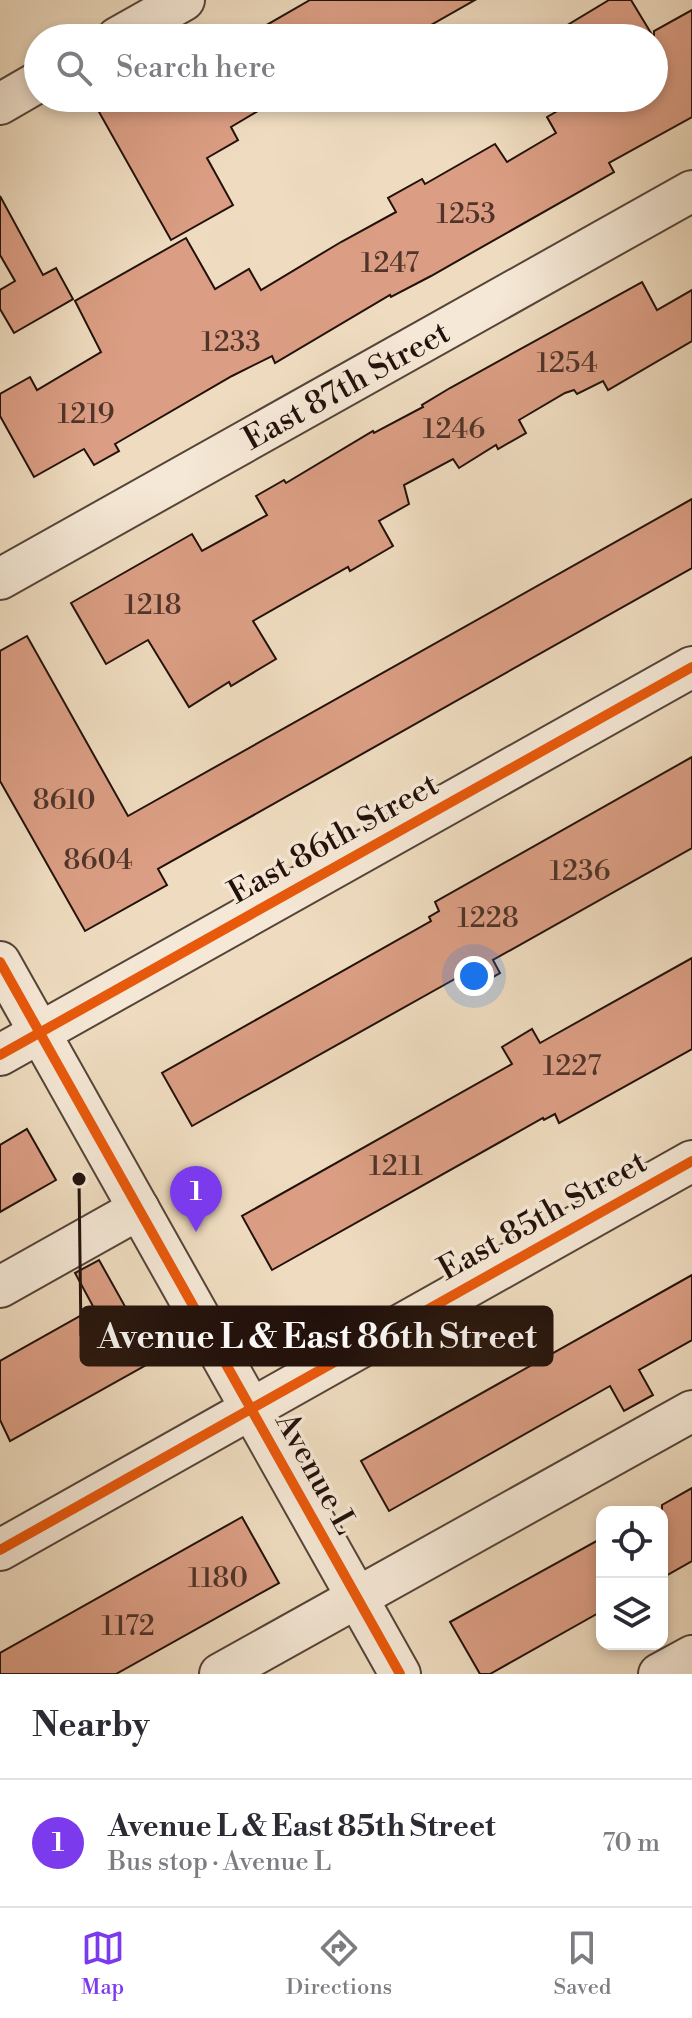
<!DOCTYPE html>
<meta charset="utf-8">
<style>
:root{--surface:#fff;--page:#f7f7f7;--text:#2b2b33;--muted:#7c7c81;--line:#e1e1e2;--accent:#7c3aed}
body{margin:0;font-family:"Libre Bodoni",serif;background:var(--page);color:var(--text)}
.controls{position:absolute;right:24px;bottom:24px;display:grid;overflow:hidden;border-radius:16px;box-shadow:0 4px 12px #0003}
.controls button{width:72px;height:72px;display:grid;place-items:center;padding:0;border:0;border-bottom:2px solid var(--line);background:var(--surface);color:var(--text);font:40px sans-serif}
.you{position:absolute;left:474px;top:976px;width:28px;height:28px;margin:-20px;border:6px solid #fff;border-radius:50%;background:#1a73e8;box-shadow:0 0 0 12px #1a73e833}
.badge{display:grid;place-items:center;width:52px;height:52px;border-radius:50%;background:var(--accent);color:#fff;font-size:26px;font-weight:700}
.pin{position:absolute;translate:-50% -66px;filter:drop-shadow(0 2px 4px #0008)}
.pin::after{content:'';position:absolute;top:42px;width:28px;height:24px;background:inherit;clip-path:polygon(0 0,100% 0,50% 100%)}
.list{margin:0;padding:0;list-style:none}
h2{display:flex;justify-content:space-between;align-items:center;height:104px;margin:0;padding:0 32px;font-size:34px}
h2 small{font-size:26px;font-weight:400;color:var(--muted)}
.list li{display:grid;grid-template-columns:52px 1fr auto;gap:24px;align-items:center;box-sizing:border-box;height:128px;padding:0 32px;border-top:2px solid var(--line)}
.list b{display:block;font-size:30px;white-space:nowrap}
.list p{margin:0;font-size:26px;white-space:nowrap;color:var(--muted)}
.list em{font-size:26px;font-style:normal;color:var(--muted)}
.icon{flex:none;width:44px;height:44px;fill:none;stroke:currentColor;stroke-width:2;stroke-linecap:round;stroke-linejoin:round}
.map{position:relative;flex:none;width:692px;height:1674px;overflow:hidden}
.search{position:absolute;background:var(--surface);box-shadow:0 4px 12px #0003;left:24px;right:24px;top:24px;height:88px;display:flex;align-items:center;gap:20px;box-sizing:border-box;padding:0 28px;border-radius:44px;color:var(--muted);font-size:30px}
.sheet{height:232px;background:var(--surface)}
nav{display:flex;justify-content:space-around;align-items:center;box-sizing:border-box;height:112px;border-top:2px solid var(--line);background:var(--surface);font-size:22px;color:var(--muted)}
nav a{display:grid;justify-items:center;gap:4px}
nav .on{color:var(--accent)}
.map>svg:first-child{display:block}
.building{fill:#db9e84;stroke:#22110b;stroke-width:2}
.lines{fill:none;stroke-linecap:round;stroke-linejoin:round}
.minor-casing{stroke:#554438;stroke-width:44}
.minor{stroke:#f5e8d6;stroke-width:40}
.cycleway-casing{stroke:#f5e8d6;stroke-width:15}
.cycleway{stroke:#e8590c;stroke-width:10}
.labels{text-anchor:middle;stroke-width:7;stroke-linejoin:round;paint-order:stroke}
.number-label{font-size:28px;fill:#503429}
.street-label{font-size:32px;fill:#22110b;stroke:#f5e8d6}
.leader{fill:none;stroke:#22110b;stroke-width:3}
.callout-dot{fill:#22110b;stroke:#f5e8d6;stroke-width:3}
.callout{fill:#22110b;stroke:#22110b;stroke-width:3}
.callout-label{font-size:34px;text-anchor:middle;font-weight:bold;fill:#fff}
</style>
<div class="map">
<svg width="692" height="1674" viewBox="0 0 692 1674">
<rect width="100%" height="100%" fill="#efdcc0"/>
<filter id="stains"><feTurbulence type="fractalNoise" baseFrequency=".0025" numOctaves="4"/><feColorMatrix values="0 0 0 0 .2 0 0 0 0 .09 0 0 0 0 .02 0 0 0 .5 -.17"/></filter>
<radialGradient id="worn" r=".72"><stop offset=".6" stop-color="#630" stop-opacity="0"/><stop offset="1" stop-color="#630" stop-opacity=".3"/></radialGradient>
<g class="building">
<path d="M310,0H475L408,38H244Z"/>
<path d="M609,0H631L654,38H546Z"/>
<path d="M692,10V117L609,163L614,172L431,276L391,297L390,295L275,363L272,356L232,376L115,444L119,451L94,465L84,449L34,477L0,416V394L30,377L37,390L101,352L75,301L186,238L215,289L249,269L261,290L341,242L396,212L388,198L422,179L425,184L495,144L507,162L556,133L547,117L580,98H654V31Z"/>
<path d="M124,98H280L231,127L238,140L207,158L233,205L171,240L99,112Z"/>
<path d="M0,196L43,275L56,268L73,299L14,333L0,309V290L15,281L0,255Z"/>
<path d="M642,282L657,310L692,290V341L608,390L603,381L577,394L574,390L565,393L519,420L526,433L498,449L496,445L459,468L453,459L404,485L409,504L379,521L393,546L350,571L348,567L253,621L276,659L231,686L229,682L189,707L148,640L106,664L71,603L192,534L202,551L240,530L267,515L256,496L284,480L286,483L373,431L374,433L423,407L422,405L450,388Z"/>
<path d="M692,499V568L158,869L167,885L85,931L0,781V651L27,636L128,816Z"/>
<path d="M692,757V848L493,960L500,973L470,990L462,975L192,1126L162,1073L431,921L429,917L439,911L435,902Z"/>
<path d="M692,958V1049L559,1123L555,1114L544,1120L543,1118L272,1270L242,1216L512,1064L502,1047L532,1029L540,1043Z"/>
<path d="M27,1129L56,1180L0,1212V1145Z"/>
<path d="M99,1260L155,1360L10,1441L0,1420V1361L94,1308L75,1273Z"/>
<path d="M692,1275V1340L639,1370L653,1395L624,1411L610,1386L389,1511L361,1461Z"/>
<path d="M692,1488V1561L662,1578V1505Z"/>
<path d="M242,1517L279,1583L116,1674H0V1653Z"/>
<path d="M602,1538V1611L490,1674H480L450,1622Z"/>
</g>
<g class="lines">
<defs>
<g id="minor">
<path d="M117,38L184,0"/>
<path d="M0,104L38,82"/>
<path d="M0,579L692,191"/>
<path d="M0,962L400,1674"/>
<path d="M0,1055L692,667"/>
<path d="M0,1287L139,1209"/>
<path d="M0,1550L692,1161"/>
<path d="M220,1674L692,1411"/>
<path d="M659,1674L692,1656"/>
</g>
</defs>
<use href="#minor" class="minor-casing"/>
<use href="#minor" class="minor"/>
<defs>
<g id="cycleway">
<path d="M0,962L400,1674"/>
<path d="M0,1055L692,667"/>
<path d="M0,1550L692,1161"/>
</g>
</defs>
<use href="#cycleway" class="cycleway-casing"/>
<use href="#cycleway" class="cycleway"/>
</g>
<g class="labels">
<g class="number-label">
<text x="466" y="223">1253</text>
<text x="390" y="272">1247</text>
<text x="231" y="351">1233</text>
<text x="567" y="372">1254</text>
<text x="86" y="423">1219</text>
<text x="454" y="438">1246</text>
<text x="153" y="614">1218</text>
<text x="64" y="809">8610</text>
<text x="98" y="869">8604</text>
<text x="580" y="880">1236</text>
<text x="488" y="927">1228</text>
<text x="572" y="1075">1227</text>
<text x="396" y="1175">1211</text>
<text x="218" y="1587">1180</text>
<text x="128" y="1635">1172</text>
</g>
<g class="street-label">
<text transform="translate(346 385) rotate(-29)" y="11">East 87th Street</text>
<text transform="translate(333 838) rotate(-29)" y="11">East 86th Street</text>
<text transform="translate(542 1215) rotate(-29)" y="11">East 85th Street</text>
<text transform="translate(317 1473) rotate(61)" y="11">Avenue L</text>
</g>
</g>
<path class="leader" d="M79 1179L81 1336"/>
<circle class="callout-dot" cx="79" cy="1179" r="8"/>
<rect class="callout" x="81" y="1307" width="471" height="58" rx="8"/>
<g class="callout-label">
<text x="317" y="1348">Avenue L &amp; East 86th Street</text>
</g>
<rect width="100%" height="100%" filter="url(#stains)"/>
<rect width="100%" height="100%" fill="url(#worn)"/>
</svg>
<div class="controls">
<button><svg class="icon" aria-label="locate" viewBox="0 0 24 24"><circle cx="12" cy="12" r="6"/><path d="M12 2v4M12 18v4M2 12h4M18 12h4"/></svg></button>
<button><svg class="icon" aria-label="layers" viewBox="0 0 24 24"><path d="M12 4l9 5-9 5-9-5zM3 14l9 5 9-5"/></svg></button>
</div>
<div class="you"></div>
<div class="pin badge" style="left:196px;top:1232px">1</div>
<div class="search"><svg class="icon" aria-label="search" viewBox="0 0 24 24"><circle cx="10" cy="10" r="6"/><path d="M15 15l6 6"/></svg>Search here</div>
</div>
<section class="sheet">
<h2>Nearby<small></small></h2>
<ul class="list">
<li><span class="badge">1</span><div><b>Avenue L &amp; East 85th Street</b><p>Bus stop · Avenue L</p></div><em>70 m</em></li>
</ul>
</section>
<nav>
<a class="on"><svg class="icon" aria-label="map" viewBox="0 0 24 24"><path d="M3 6l6-2 6 2 6-2v14l-6 2-6-2-6 2zM9 4v14M15 6v14"/></svg>Map</a>
<a><svg class="icon" aria-label="directions" viewBox="0 0 24 24"><path d="M12 3l9 9-9 9-9-9zM9 14v-3h6M13 9l2 2-2 2"/></svg>Directions</a>
<a><svg class="icon" aria-label="saved" viewBox="0 0 24 24"><path d="M7 4h10v16l-5-4-5 4z"/></svg>Saved</a>
</nav>
